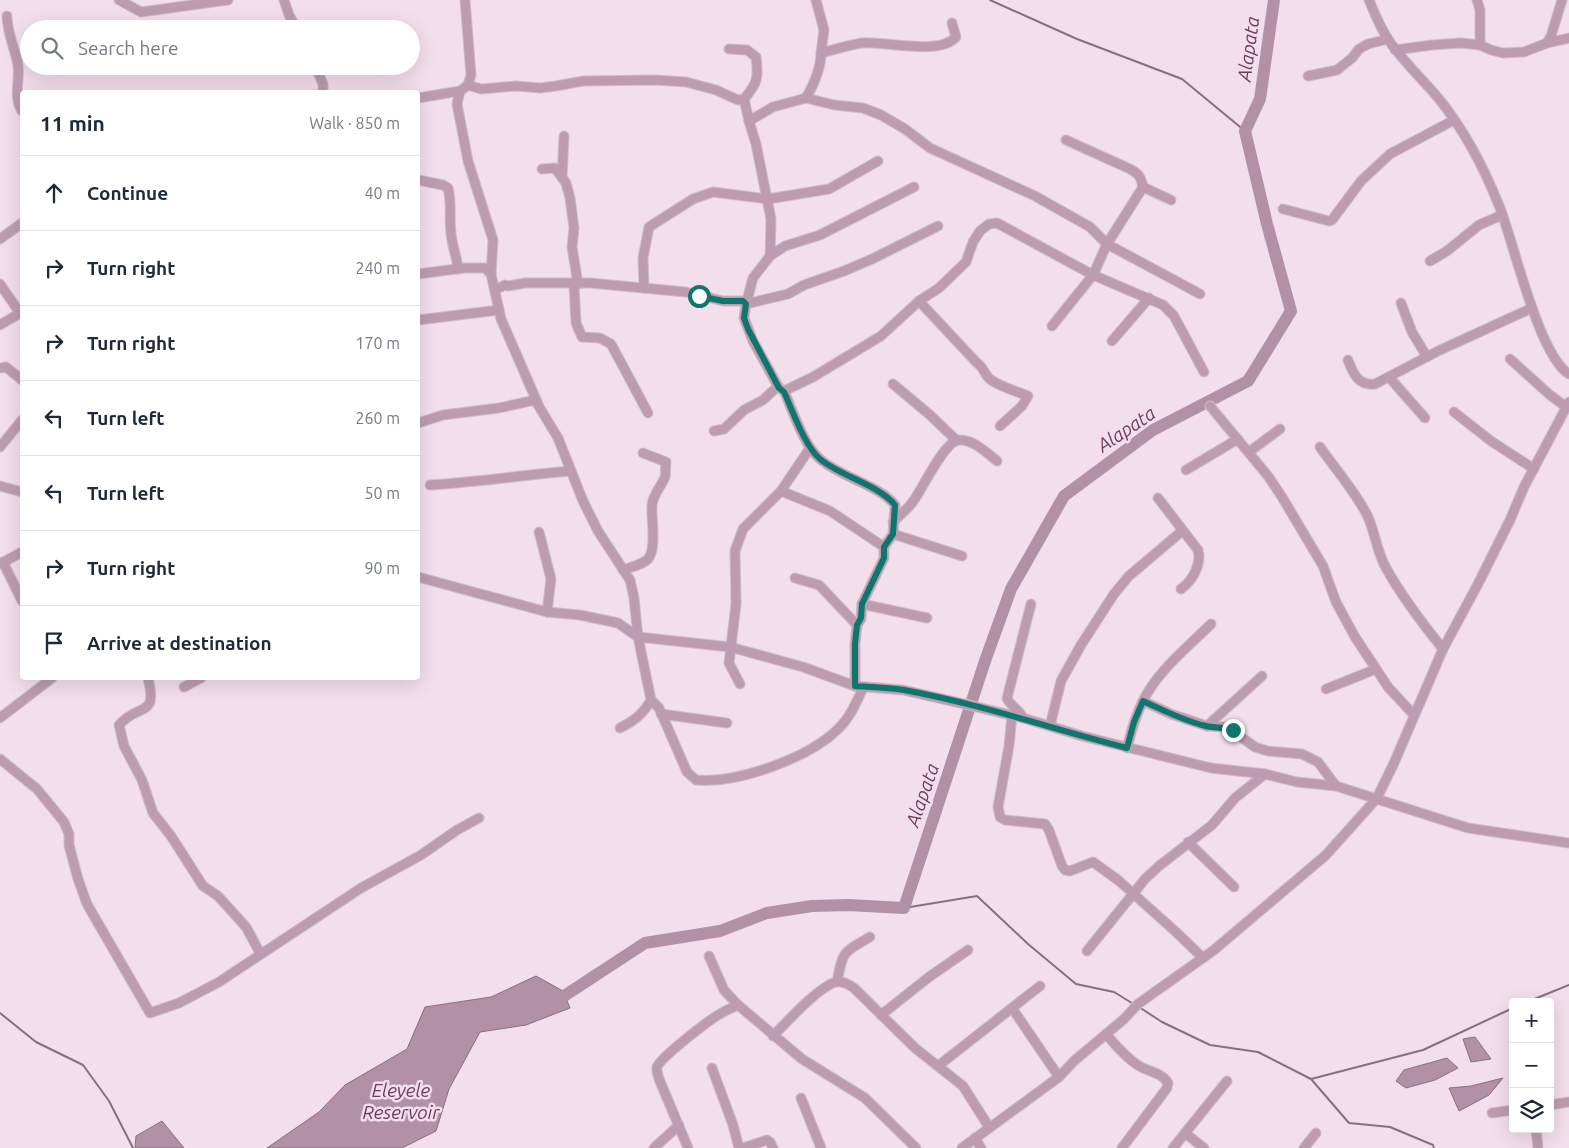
<!DOCTYPE html>
<meta charset="utf-8">
<style>
:root{--surface:#fff;--page:#f6f6f7;--text:#1f2937;--muted:#747a83;--line:#e0e1e3}
body{margin:0;font-family:Ubuntu,sans-serif;background:var(--page);color:var(--text)}
.controls{position:absolute;right:15px;bottom:15px;display:grid;overflow:hidden;border-radius:5px;box-shadow:0 5px 20px #0002}
.controls button{width:45px;height:45px;display:grid;place-items:center;padding:0;border:0;border-bottom:1px solid var(--line);background:var(--surface);color:var(--text);font:25px sans-serif}
.stop{position:absolute;width:15px;height:15px;margin:-11px;border:4px solid #0f766e;border-radius:50%;background:#fff}
.stop.end{background:#0f766e;border-color:#fff;box-shadow:0 1px 5px #0008}
.list{margin:0;padding:0;list-style:none}
h2{display:flex;justify-content:space-between;align-items:center;height:65px;margin:0;padding:0 20px;font-size:21px}
h2 small{font-size:16px;font-weight:400;color:var(--muted)}
.list li{display:grid;grid-template-columns:32px 1fr auto;gap:15px;align-items:center;box-sizing:border-box;height:75px;padding:0 20px;border-top:1px solid var(--line)}
.list b{display:block;font-size:19px;white-space:nowrap}
.list em{font-size:16px;font-style:normal;color:var(--muted)}
.icon{flex:none;width:28px;height:28px;fill:none;stroke:currentColor;stroke-width:2;stroke-linecap:round;stroke-linejoin:round}
.map{position:relative;flex:none;width:1569px;height:1148px;overflow:hidden}
.search{position:absolute;background:var(--surface);box-shadow:0 5px 20px #0002;left:20px;top:20px;width:400px;height:55px;display:flex;align-items:center;gap:12px;box-sizing:border-box;padding:0 18px;border-radius:28px;color:var(--muted);font-size:19px}
.panel{position:absolute;background:var(--surface);box-shadow:0 5px 20px #0002;left:20px;top:90px;width:400px;height:590px;border-radius:5px}
.map>svg:first-child{display:block}
.water{fill:#b291a5;stroke:#886f7e}
.lines{fill:none;stroke-linecap:round;stroke-linejoin:round}
.stream{stroke:#886f7e;stroke-width:2}
.river{stroke:#b291a5;stroke-width:12}
.minor-casing{stroke:#cebcc7;stroke-width:11}
.minor{stroke:#be9cb0;stroke-width:9}
.route{stroke:#0f766e;stroke-width:6}
.labels{text-anchor:middle;stroke-width:5;stroke-linejoin:round;paint-order:stroke}
.water-label{font-size:19px;font-style:italic;fill:#6d3e5c;stroke:#f3deeb}
</style>
<div class="map">
<svg width="1569" height="1148" viewBox="0 0 1569 1148">
<rect width="100%" height="100%" fill="#f3deeb"/>
<g class="water">
<path d="M536,976L563,991L570,1008L526,1025L480,1032L449,1089L436,1131L402,1148H267L319,1112L345,1085L407,1049L425,1007L491,997Z"/>
<path d="M1475,1037L1491,1059L1471,1062L1463,1039Z"/>
<path d="M1447,1058L1458,1068L1435,1080L1406,1088L1396,1081L1404,1070Z"/>
<path d="M1503,1078L1489,1095L1459,1111L1449,1088L1471,1086Z"/>
<path d="M162,1121L184,1148H135L136,1136Z"/>
</g>
<g class="lines">
<g class="stream">
<path d="M990,0L1077,39L1182,79L1245,131"/>
<path d="M904,908L977,896L1028,944L1076,984L1114,992L1135,1005"/>
<path d="M1527,1002L1569,985"/>
<path d="M1139,1007L1162,1022L1210,1045L1258,1052L1311,1079L1349,1123L1390,1127L1433,1145L1434,1148"/>
<path d="M0,1013L36,1042L83,1065L109,1101L133,1148"/>
<path d="M1311,1079L1423,1050L1513,1008"/>
</g>
<path class="river" d="M550,1001L561,998L645,943L720,931L767,913L812,906L848,905L904,908L985,661L1011,589L1064,496L1153,430L1248,381L1291,311L1267,224L1245,131L1260,99L1274,0"/>
<defs>
<g id="minor">
<path d="M119,0L141,12L228,0"/>
<path d="M284,0L289,15L297,29"/>
<path d="M816,0L824,30L821,53"/>
<path d="M1369,0C1376,17 1384,36 1396,50C1409,67 1425,82 1439,99C1465,131 1485,170 1500,208C1514,244 1539,356 1569,374"/>
<path d="M1477,0L1480,10V45"/>
<path d="M7,16C7,33 15,48 18,65C20,80 13,98 22,111"/>
<path d="M1547,43L1551,36L1562,0"/>
<path d="M729,49L747,50L756,57C759,78 757,84 744,99"/>
<path d="M1395,50L1432,45L1461,43L1480,45L1491,50L1503,53L1524,52L1547,43L1569,38"/>
<path d="M315,66L323,84V92"/>
<path d="M1308,76L1337,70L1352,58L1359,49L1368,44L1388,39"/>
<path d="M460,91L457,104L468,161L493,240L491,274L501,319L538,404"/>
<path d="M418,98L460,91L468,85L471,75L465,0"/>
<path d="M806,98C814,84 821,69 821,53C834,50 848,45 862,43C886,41 939,56 956,37L952,23"/>
<path d="M749,121L773,107L806,98L834,105L863,108L881,115L905,129L930,148L1035,196L1090,227L1107,244L1093,275L1052,326"/>
<path d="M1066,140L1130,169C1138,173 1141,177 1143,187L1107,244L1200,294"/>
<path d="M542,169L555,168L566,183L570,198L574,228L572,247L578,284"/>
<path d="M562,177L564,136"/>
<path d="M418,180L443,185L448,188C452,203 449,219 451,233C452,246 457,257 458,269"/>
<path d="M1143,187L1171,200"/>
<path d="M1283,209L1329,221L1332,220L1361,181L1390,154L1454,120"/>
<path d="M0,239L22,223"/>
<path d="M770,256L785,246L820,235L914,187"/>
<path d="M1430,261L1447,251L1479,225L1502,215"/>
<path d="M418,274L464,268H485L491,274"/>
<path d="M0,284L20,313"/>
<path d="M574,284L576,323L582,337L600,338L611,344L648,413"/>
<path d="M644,288L643,258L649,227L693,199L713,192L768,199L829,189L878,161"/>
<path d="M495,290L505,285L508,286L525,283H590L686,292L723,301H743L746,304L788,294L804,285L844,271L872,259L938,226"/>
<path d="M919,301L976,362C985,368 984,375 991,380C1001,387 1016,391 1028,396L1022,406L1000,426"/>
<path d="M1401,303L1412,332L1427,357"/>
<path d="M418,320L499,310"/>
<path d="M0,325L22,312"/>
<path d="M1112,341L1149,298"/>
<path d="M1510,359L1550,395L1566,407"/>
<path d="M1348,360C1353,373 1358,386 1375,384L1438,351L1532,308"/>
<path d="M0,368L6,367L22,380"/>
<path d="M1389,377L1425,418"/>
<path d="M893,384L930,415L956,440"/>
<path d="M784,391L813,377L881,336L919,301L939,288L966,262L973,242L980,231L989,224L997,223L1093,275L1163,305L1174,316L1204,372"/>
<path d="M1210,406L1268,476L1282,497L1323,566L1336,602L1355,637L1388,687L1414,715"/>
<path d="M1454,412L1491,441L1534,469"/>
<path d="M418,423L443,415L499,408L535,400L558,438L583,501L598,531L630,580L634,598L638,637L651,700L659,708L687,772L696,780C737,784 808,758 837,730C850,718 856,703 863,688L855,686V644L857,625L861,619L862,604L884,558V547L893,534L895,505C879,485 840,477 820,459C804,446 793,411 784,391L779,388L753,341L744,318L746,304L753,278L770,256L771,219L756,144L749,121L744,99L738,100L716,90L686,82L656,80L583,81L556,86L540,88L516,86L481,89L468,85"/>
<path d="M714,431L724,429L744,410L763,400L777,387L779,388"/>
<path d="M0,447L22,420"/>
<path d="M1320,447C1336,470 1356,492 1368,517C1375,533 1377,552 1386,568C1402,597 1422,623 1443,649"/>
<path d="M1249,452L1280,429"/>
<path d="M1186,470L1238,439"/>
<path d="M430,485C477,482 523,475 571,471"/>
<path d="M0,486L22,492"/>
<path d="M781,491L830,511L884,547"/>
<path d="M1158,498L1198,550C1202,565 1192,581 1181,589"/>
<path d="M893,522C900,515 909,508 914,500C923,488 945,439 960,440C974,440 987,453 997,461"/>
<path d="M539,532L551,579L547,612"/>
<path d="M893,534L962,556"/>
<path d="M3,562L22,601"/>
<path d="M0,564L22,552"/>
<path d="M623,570C631,567 642,565 648,559C657,548 651,519 652,505C653,494 661,487 665,477C666,473 665,466 666,462L643,453"/>
<path d="M418,577L547,612L580,615L618,623L638,637L730,647L803,667L855,686L903,690L960,703L1023,718L1082,736L1211,768L1265,774L1297,782L1336,786L1468,828L1569,843"/>
<path d="M795,578L819,585L857,625"/>
<path d="M862,604L927,618"/>
<path d="M148,678C158,719 139,702 119,725L124,746L142,780L153,813L171,836L203,886L218,896L246,927L260,953"/>
<path d="M740,684L729,663L736,604L735,551L743,529L781,491L810,448"/>
<path d="M184,687L201,678"/>
<path d="M1326,689L1376,669"/>
<path d="M1143,701L1171,714L1207,726L1224,727L1233,731L1255,747L1268,751L1302,754L1318,762L1336,786"/>
<path d="M661,714L727,723"/>
<path d="M1012,715L1009,746L998,807L1000,817L1005,820L1045,824L1049,830L1062,866L1065,870L1070,871L1093,862L1118,880L1176,932L1203,958"/>
<path d="M0,718L52,678"/>
<path d="M1023,718C1019,709 1010,706 1007,698L1031,604"/>
<path d="M1050,726L1061,681L1081,645L1114,594L1129,576L1182,531"/>
<path d="M1207,726L1262,676"/>
<path d="M620,728C634,721 643,714 651,700"/>
<path d="M1127,748C1131,732 1135,717 1142,703C1157,671 1187,648 1211,624"/>
<path d="M0,759L37,789L64,822L69,834V845L78,879L87,904L150,1013L179,1003L219,982L361,888L421,855L457,830L479,818"/>
<path d="M1188,842L1234,887"/>
<path d="M1087,951L1145,879L1159,866L1212,825L1235,798L1265,774"/>
<path d="M709,956L724,990L738,1005"/>
<path d="M837,982C843,950 843,953 870,937"/>
<path d="M1012,1008L1059,1077"/>
<path d="M881,1015L929,977L968,950"/>
<path d="M1106,1034C1116,1046 1128,1060 1141,1067C1150,1072 1162,1073 1168,1083L1167,1088L1122,1148"/>
<path d="M773,1036C787,1022 818,987 836,982C843,981 848,984 854,988L915,1048L963,1086L989,1127"/>
<path d="M938,1066L1040,986"/>
<path d="M712,1068L733,1125L739,1148"/>
<path d="M801,1098L821,1148"/>
<path d="M1550,1105L1569,1102"/>
<path d="M1492,1113L1513,1110"/>
<path d="M1536,1129L1538,1148"/>
<path d="M1185,1133L1204,1148"/>
<path d="M975,1138L981,1148"/>
<path d="M654,1148L679,1125"/>
<path d="M688,1148L659,1079C658,1075 656,1071 657,1067C661,1057 709,1020 720,1014C726,1010 732,1008 738,1005L802,1059L865,1098L916,1148"/>
<path d="M743,1148L767,1140L770,1142L773,1148"/>
<path d="M962,1148L1059,1077L1074,1061L1124,1019L1138,1004L1214,950L1326,855L1377,798L1394,763L1443,649L1478,584L1510,520L1524,487L1569,402"/>
<path d="M1173,1148L1227,1081"/>
<path d="M1304,1148L1316,1133"/>
</g>
</defs>
<use href="#minor" class="minor-casing"/>
<use href="#minor" class="minor"/>
</g>
<g class="lines">
<path class="route" d="M699,296L723,301H743L746,304L744,318L748,329L779,388L784,392C792,409 805,447 820,459C840,476 879,485 895,505L893,534L884,547V558L862,604L861,618L857,625L855,644V686C871,687 888,687 904,690C980,704 1053,729 1127,748L1134,722L1143,701C1163,710 1184,721 1206,726C1215,728 1224,727 1233,730"/>
</g>
<g class="labels">
<g class="water-label">
<text transform="translate(1248 49) rotate(-82)" y="7">Alapata</text>
<text transform="translate(1126 429) rotate(-34)" y="7">Alapata</text>
<text transform="translate(922 795) rotate(-71)" y="7">Alapata</text>
<text x="401" y="1097">Eleyele<tspan x="401" dy="22">Reservoir</tspan></text>
</g>
</g>
</svg>
<div class="controls">
<button>+</button>
<button>−</button>
<button><svg class="icon" aria-label="layers" viewBox="0 0 24 24"><path d="M12 4l9 5-9 5-9-5zM3 14l9 5 9-5"/></svg></button>
</div>
<div class="stop" style="left:699px;top:296px"></div>
<div class="stop end" style="left:1233px;top:730px"></div>
<div class="search"><svg class="icon" aria-label="search" viewBox="0 0 24 24"><circle cx="10" cy="10" r="6"/><path d="M15 15l6 6"/></svg>Search here</div>
<section class="panel">
<h2>11 min<small>Walk · 850 m</small></h2>
<ul class="list">
<li><svg class="icon" aria-label="ahead" viewBox="0 0 24 24"><path d="M12 20V5M6 11l6-6 6 6"/></svg><div><b>Continue</b></div><em>40 m</em></li>
<li><svg class="icon" aria-label="right" viewBox="0 0 24 24"><path d="M7 20v-9h11M14 6l5 5-5 5"/></svg><div><b>Turn right</b></div><em>240 m</em></li>
<li><svg class="icon" aria-label="right" viewBox="0 0 24 24"><path d="M7 20v-9h11M14 6l5 5-5 5"/></svg><div><b>Turn right</b></div><em>170 m</em></li>
<li><svg class="icon" aria-label="left" viewBox="0 0 24 24"><path d="M17 20v-9H6M10 6l-5 5 5 5"/></svg><div><b>Turn left</b></div><em>260 m</em></li>
<li><svg class="icon" aria-label="left" viewBox="0 0 24 24"><path d="M17 20v-9H6M10 6l-5 5 5 5"/></svg><div><b>Turn left</b></div><em>50 m</em></li>
<li><svg class="icon" aria-label="right" viewBox="0 0 24 24"><path d="M7 20v-9h11M14 6l5 5-5 5"/></svg><div><b>Turn right</b></div><em>90 m</em></li>
<li><svg class="icon" aria-label="arrive" viewBox="0 0 24 24"><path d="M6 21V4h12l-3 4 3 4H6"/></svg><div><b>Arrive at destination</b></div></li>
</ul>
</section>
</div>
